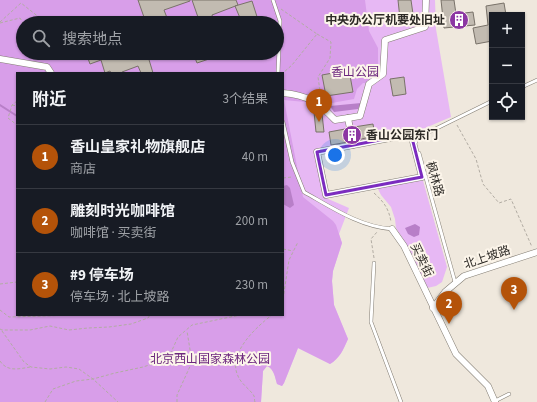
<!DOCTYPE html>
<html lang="zh">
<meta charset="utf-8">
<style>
:root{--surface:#171b24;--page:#20242c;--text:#f1f3f6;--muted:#9ea1a6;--line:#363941;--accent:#b45309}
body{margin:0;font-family:"Source Sans 3","Noto Sans SC",sans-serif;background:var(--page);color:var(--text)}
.controls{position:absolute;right:12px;top:12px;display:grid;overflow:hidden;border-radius:0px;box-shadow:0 1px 3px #0004}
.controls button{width:36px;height:36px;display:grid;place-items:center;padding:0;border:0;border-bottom:1px solid var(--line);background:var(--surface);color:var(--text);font:20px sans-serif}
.you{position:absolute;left:335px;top:155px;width:14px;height:14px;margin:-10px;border:3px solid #fff;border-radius:50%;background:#1a73e8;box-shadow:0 0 0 6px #1a73e833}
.badge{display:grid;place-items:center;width:26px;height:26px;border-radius:50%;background:var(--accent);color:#fff;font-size:13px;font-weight:700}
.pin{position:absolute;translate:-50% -33px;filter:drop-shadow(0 1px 2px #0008)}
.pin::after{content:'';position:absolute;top:21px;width:14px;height:12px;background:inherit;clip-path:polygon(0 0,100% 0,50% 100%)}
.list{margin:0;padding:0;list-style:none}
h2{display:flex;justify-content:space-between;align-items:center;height:52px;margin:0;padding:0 16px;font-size:17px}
h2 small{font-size:13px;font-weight:400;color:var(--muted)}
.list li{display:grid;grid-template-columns:26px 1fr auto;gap:12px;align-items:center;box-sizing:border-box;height:64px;padding:0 16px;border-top:1px solid var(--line)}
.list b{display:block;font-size:15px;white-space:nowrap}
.list p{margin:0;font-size:13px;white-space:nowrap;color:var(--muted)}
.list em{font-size:13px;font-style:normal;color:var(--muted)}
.icon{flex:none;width:22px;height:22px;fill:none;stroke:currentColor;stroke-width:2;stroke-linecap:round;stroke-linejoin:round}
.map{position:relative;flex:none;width:537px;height:402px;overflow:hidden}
.search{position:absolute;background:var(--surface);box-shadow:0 1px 3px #0004;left:16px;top:16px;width:268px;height:44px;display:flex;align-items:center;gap:10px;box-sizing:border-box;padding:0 14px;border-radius:22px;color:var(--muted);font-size:15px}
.panel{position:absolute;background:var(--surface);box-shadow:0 1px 3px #0004;left:16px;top:72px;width:268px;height:244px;border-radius:0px}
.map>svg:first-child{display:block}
.green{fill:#e7b8f4;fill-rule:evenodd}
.forest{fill:#d89ee9;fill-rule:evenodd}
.water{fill:#b87fc8}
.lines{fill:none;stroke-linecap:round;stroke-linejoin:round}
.stream{stroke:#b87fc8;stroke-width:2}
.building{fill:#c2bbb1;stroke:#797269}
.lane-casing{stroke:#837d73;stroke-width:4}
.street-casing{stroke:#837d73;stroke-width:7}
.path{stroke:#b2aca3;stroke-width:1;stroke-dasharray:3 2;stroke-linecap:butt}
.lane{stroke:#fff;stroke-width:3}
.street{stroke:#fff;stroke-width:6}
.marked{fill:none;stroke:#7b2cbf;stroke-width:3;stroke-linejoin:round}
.labels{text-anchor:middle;stroke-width:4;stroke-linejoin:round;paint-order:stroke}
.poi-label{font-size:12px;font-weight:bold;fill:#2d2a26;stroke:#fcf5ea;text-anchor:end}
.park-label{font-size:12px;fill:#6b267d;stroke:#fcf5ea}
.street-label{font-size:12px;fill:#2d2a26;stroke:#fcf5ea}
</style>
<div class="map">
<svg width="537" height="402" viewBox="0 0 537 402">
<rect width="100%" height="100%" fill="#efe8dd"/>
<g class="green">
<path d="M0,0H435L436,29L451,117L411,134L317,152L326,198L349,208L339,234L342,243L333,271L332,281L334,305L348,339C343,350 340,358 330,364L298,348L284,383L282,386L277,384C275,377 274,369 267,366L263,371L261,402H0ZM23,23H277V53H23ZM17,73H283V315H17Z"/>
<path d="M422,177L447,267L442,282L436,286L427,288L407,246L396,228L395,219L391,207L381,195L376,185Z"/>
</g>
<path class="forest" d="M0,0H365L369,31L378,48V65L368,83H363L357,89L354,99L326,104L284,100L303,197L333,221L336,225L342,243L333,271L332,281L334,305L348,339C343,350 340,358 330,364L298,348L284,383L282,386L277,384C275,377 274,369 267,366L263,371L261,402H0ZM23,23H277V53H23ZM17,73H283V315H17Z"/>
<g class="water">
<path d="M361,103L358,109L334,112L330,106Z"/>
<path d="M287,185L290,188L294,205L290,208L283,204V186Z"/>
<path d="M415,224L420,227L419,235L414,237L408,234L405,228Z"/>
</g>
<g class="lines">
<path class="stream" d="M0,105L17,116"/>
</g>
<g class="building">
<path d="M138,0H190V1L164,10L169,23H146Z"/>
<path d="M192,0H236L238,5L212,15L214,23H200Z"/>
<path d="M398,0H411L413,14L407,15L408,18L400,19Z"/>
<path d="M441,0H454L456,14L473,12L475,25L444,28Z"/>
<path d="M252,1L259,23H231L240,18L235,6Z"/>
<path d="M504,3L506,15H492V41L476,44L473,28L488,25L486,6Z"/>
<path d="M86,53H130V55L135,53H147L153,73H141L138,66L122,72L123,73H111L110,71L105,73L101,60L90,64Z"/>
<path d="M193,53H207L209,59L197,63Z"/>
<path d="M349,70L353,92L326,96L322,75Z"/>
<path d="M404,77L406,94L393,96L390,79Z"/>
<path d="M319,111L322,114L324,132H316L314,112Z"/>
<path d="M373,124L375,136L357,140L354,127Z"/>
<path d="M345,129L348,142L331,145L329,132Z"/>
</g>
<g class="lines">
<defs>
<g id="lane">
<path d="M273,0L280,21L278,73"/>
<path d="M522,87L537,80"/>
<path d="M283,122L292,162L304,192C331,207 360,227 392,229"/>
<path d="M416,142L415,139L492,101"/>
<path d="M419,153L455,282"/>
<path d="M374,263L371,322L401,402"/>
<path d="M495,401L509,394"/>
</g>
<g id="street">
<path d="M0,59L47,67L51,73"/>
<path d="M283,93C307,95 318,102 335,120L348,118"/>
<path d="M411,134L422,177L326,195L317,152Z"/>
<path d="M353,145L348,118L360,116L369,84L383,74L385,40L425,27L426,0"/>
<path d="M392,229L404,246L456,354L488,386L495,402"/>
<path d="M433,308L445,292L464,276L537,252"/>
</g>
</defs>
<use href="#lane" class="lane-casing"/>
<use href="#street" class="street-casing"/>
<g class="path">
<path d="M281,9L317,34L292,65L283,73"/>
<path d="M0,22L21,3L40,18L43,23"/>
<path d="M0,23L20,18L23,23"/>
<path d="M317,34L331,42L330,58L318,77L321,98"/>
<path d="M39,53L43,59"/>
<path d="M48,60L50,53"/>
<path d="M17,101L12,105L8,118L17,125"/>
<path d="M12,105L17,106"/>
<path d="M457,125L476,159L483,184L499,203L511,199L532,247"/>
<path d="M283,178L292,177"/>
<path d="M374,193C384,202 389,209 391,222"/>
<path d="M283,249L293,251"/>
<path d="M374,258L371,239L377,232"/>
<path d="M0,284L17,282"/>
<path d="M283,299L289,260L298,242"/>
<path d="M0,310L9,317L75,315"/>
<path d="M0,329L2,330H30L50,326L69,330L88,328L109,327L131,324L148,318L150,315"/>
<path d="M2,331L24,362L31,367L50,369L66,367L79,369L93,379L118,402"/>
<path d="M0,361C7,372 19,369 30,367"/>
<path d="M45,402L53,389L76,381L93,379L115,373L143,367L168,359L178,337L192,325L240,315"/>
<path d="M177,402V395L192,362L187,331"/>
<path d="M255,402C254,400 255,398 254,396C251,390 241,384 238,376C227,354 256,327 272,315"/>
</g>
<use href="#lane" class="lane"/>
<use href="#street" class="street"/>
</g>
<path class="marked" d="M411,134L422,177L326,195L317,152Z"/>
<defs>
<symbol id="building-disc" viewBox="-11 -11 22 22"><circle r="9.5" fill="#8c36a3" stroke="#fcf5ea"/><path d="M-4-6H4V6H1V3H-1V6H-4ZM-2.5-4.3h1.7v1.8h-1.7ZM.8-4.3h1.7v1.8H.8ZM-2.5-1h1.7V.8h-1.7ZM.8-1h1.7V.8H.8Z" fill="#fff"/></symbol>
</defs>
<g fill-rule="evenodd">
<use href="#building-disc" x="448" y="9" width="22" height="22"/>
<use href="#building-disc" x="341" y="124" width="22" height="22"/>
</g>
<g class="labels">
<g class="poi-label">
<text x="445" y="24">中央办公厅机要处旧址</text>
<text x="366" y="139" text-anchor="start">香山公园东门</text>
</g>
<g class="park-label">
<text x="355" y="76">香山公园</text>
<text x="210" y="363">北京西山国家森林公园</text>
</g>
<g class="street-label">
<text transform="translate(435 179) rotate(74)" y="4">枫林路</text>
<text transform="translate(487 257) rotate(-19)" y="4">北上坡路</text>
<text transform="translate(422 260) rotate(64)" y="4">买卖街</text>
</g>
</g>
</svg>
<div class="controls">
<button>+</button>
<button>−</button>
<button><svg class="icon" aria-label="locate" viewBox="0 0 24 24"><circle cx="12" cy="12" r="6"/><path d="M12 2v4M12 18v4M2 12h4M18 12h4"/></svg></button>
</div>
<div class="you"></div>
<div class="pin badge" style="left:319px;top:122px">1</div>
<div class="pin badge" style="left:449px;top:324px">2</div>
<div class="pin badge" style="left:514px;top:310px">3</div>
<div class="search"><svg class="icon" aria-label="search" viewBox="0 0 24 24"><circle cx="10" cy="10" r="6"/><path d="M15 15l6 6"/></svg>搜索地点</div>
<section class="panel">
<h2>附近<small>3个结果</small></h2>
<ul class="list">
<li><span class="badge">1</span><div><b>香山皇家礼物旗舰店</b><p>商店</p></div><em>40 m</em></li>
<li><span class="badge">2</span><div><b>雕刻时光咖啡馆</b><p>咖啡馆 · 买卖街</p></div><em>200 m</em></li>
<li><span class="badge">3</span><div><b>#9 停车场</b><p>停车场 · 北上坡路</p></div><em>230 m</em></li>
</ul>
</section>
</div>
